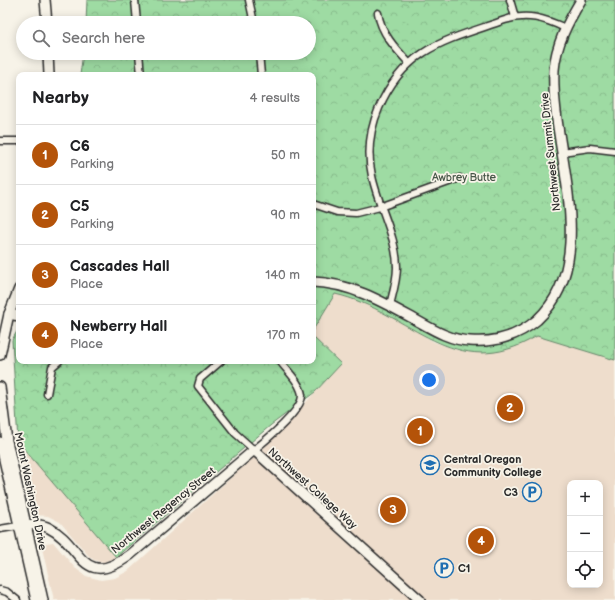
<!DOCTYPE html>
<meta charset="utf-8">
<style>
:root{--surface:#fff;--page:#f2f2f2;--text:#202124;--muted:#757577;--line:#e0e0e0;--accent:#b45309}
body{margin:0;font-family:"Balsamiq Sans",sans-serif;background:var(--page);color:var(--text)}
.controls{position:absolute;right:12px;bottom:12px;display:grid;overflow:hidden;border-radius:8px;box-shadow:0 2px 10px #0003}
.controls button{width:36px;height:36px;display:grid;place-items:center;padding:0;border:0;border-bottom:1px solid var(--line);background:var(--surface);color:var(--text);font:20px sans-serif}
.you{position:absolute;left:429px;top:380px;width:14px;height:14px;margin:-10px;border:3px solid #fff;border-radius:50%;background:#1a73e8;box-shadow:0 0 0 6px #1a73e833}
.badge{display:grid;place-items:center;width:26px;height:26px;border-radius:50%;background:var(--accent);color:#fff;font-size:13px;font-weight:700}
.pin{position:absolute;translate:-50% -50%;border:2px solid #fff;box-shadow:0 1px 4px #0006}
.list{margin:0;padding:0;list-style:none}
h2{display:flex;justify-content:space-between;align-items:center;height:52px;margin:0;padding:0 16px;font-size:17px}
h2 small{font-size:13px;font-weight:400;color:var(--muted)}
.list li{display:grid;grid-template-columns:26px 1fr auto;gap:12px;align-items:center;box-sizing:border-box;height:60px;padding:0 16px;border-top:1px solid var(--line)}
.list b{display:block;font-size:15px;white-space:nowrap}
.list p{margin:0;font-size:13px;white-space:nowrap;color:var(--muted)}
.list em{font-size:13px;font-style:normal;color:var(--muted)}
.icon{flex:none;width:22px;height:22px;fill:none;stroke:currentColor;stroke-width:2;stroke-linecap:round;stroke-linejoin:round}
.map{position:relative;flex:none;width:615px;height:600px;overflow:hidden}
.search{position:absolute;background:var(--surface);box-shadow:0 2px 10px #0003;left:16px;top:16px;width:300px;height:44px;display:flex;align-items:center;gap:10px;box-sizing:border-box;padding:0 14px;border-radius:22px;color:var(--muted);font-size:15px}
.panel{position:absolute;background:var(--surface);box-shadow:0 2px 10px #0003;left:16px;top:72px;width:300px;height:292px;border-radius:8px}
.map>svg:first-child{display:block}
.built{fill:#edc;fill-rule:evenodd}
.forest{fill:url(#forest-crowns);stroke:#648367}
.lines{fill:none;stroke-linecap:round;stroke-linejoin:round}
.street-casing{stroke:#2b2b2b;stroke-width:9}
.secondary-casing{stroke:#2b2b2b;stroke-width:12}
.street{stroke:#f7f3e8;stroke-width:6}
.secondary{stroke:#f7f3e8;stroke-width:9}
.labels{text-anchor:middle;stroke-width:3.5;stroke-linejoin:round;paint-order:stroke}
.street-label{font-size:11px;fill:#2b2b2b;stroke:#f7f3e8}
.park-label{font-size:11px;fill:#485749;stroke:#f7f3e8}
.poi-label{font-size:11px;font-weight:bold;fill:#2b2b2b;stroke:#f7f3e8;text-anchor:start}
</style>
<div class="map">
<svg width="615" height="600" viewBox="0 0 615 600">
<defs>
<pattern id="forest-crowns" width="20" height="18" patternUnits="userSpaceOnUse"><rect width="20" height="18" fill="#9edba3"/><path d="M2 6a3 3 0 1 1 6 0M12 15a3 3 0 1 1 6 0" fill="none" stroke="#88bc8c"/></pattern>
</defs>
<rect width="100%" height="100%" fill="#f7f3e8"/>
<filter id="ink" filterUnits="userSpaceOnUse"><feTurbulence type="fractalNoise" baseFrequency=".025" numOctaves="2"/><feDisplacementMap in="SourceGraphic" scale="8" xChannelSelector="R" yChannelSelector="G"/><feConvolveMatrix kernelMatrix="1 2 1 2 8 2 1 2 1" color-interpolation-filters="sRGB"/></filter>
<g filter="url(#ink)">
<g class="built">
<path d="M335,294L354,299L384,312L434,342L457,350L478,353L498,351L519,345L537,336L615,360V600H54L41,544L53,542L75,568L86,576L101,580L115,578L128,571L266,446L341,364L313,337V330ZM570,483H600V585H570Z"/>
<path d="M18,442L116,557L104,562L94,560L88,555L60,522L48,516L35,515Z"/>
</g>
<g class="forest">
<path d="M87,0H615V360L537,336C454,386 411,311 335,294L313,330V75H80L83,53H309V23H86Z"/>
<path d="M19,328V361H313V337L341,364L315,392L271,425L116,557L18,442L12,340Z"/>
</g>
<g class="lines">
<defs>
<g id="street">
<path d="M135,0L137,23"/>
<path d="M249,0L254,23"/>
<path d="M510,0L515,17"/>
<path d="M378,13C381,33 395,48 409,63"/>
<path d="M139,53L141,75"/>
<path d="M259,53L261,75"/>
<path d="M0,141H19"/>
<path d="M562,152L590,148L615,151"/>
<path d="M313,204L337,212L356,213L380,207L460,178"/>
<path d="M390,305C393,293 397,280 397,267C397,238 378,205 372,176C367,153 370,129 379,108C405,47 448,40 505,20C527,13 544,18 565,28"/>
<path d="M221,361L200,379L198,386L235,433L254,450C265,441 303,410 302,395C300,382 287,371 280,361"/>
<path d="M47,394L52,367L59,361"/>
<path d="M0,529L18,526"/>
<path d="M0,590L7,592L17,600"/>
</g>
<g id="secondary">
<path d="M45,0L47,23"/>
<path d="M48,53L49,75"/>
<path d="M313,282C350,283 383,302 414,319C432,329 449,340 470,341C494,343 518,336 537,320C603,259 550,147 554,70C556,44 568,22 581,0"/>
<path d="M9,314L19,316"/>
<path d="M0,355L9,314L19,289"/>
<path d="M0,387L7,441L43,600"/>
<path d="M0,442L36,600"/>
<path d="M18,526C28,525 40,523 49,528C82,544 81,591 130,555L254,450L420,600"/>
</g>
</defs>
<use href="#street" class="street-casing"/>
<use href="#secondary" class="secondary-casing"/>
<use href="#street" class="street"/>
<use href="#secondary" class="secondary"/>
</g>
</g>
<defs>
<symbol id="university-ring" viewBox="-11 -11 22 22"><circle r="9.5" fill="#f7f3e8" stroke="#1f6fb2" stroke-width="1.5"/><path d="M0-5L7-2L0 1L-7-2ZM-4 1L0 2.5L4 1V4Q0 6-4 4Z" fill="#1f6fb2"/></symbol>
<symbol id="parking-ring" viewBox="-11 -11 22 22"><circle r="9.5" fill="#f7f3e8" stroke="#1f6fb2" stroke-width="1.5"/><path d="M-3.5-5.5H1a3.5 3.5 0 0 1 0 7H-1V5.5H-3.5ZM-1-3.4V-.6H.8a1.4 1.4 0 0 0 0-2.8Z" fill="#1f6fb2"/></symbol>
</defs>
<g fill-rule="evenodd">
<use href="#university-ring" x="419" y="454" width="22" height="22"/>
<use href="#parking-ring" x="521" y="481" width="22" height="22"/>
<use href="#parking-ring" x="433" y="557" width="22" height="22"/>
</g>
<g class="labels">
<g class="street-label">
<text transform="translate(550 152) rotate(-96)" y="4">Northwest Summit Drive</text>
<text transform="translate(313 488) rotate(42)" y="4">Northwest College Way</text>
<text transform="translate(31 491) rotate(78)" y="4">Mount Washington Drive</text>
<text transform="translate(163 510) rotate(-39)" y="4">Northwest Regency Street</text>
</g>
<g class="park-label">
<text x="464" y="181">Awbrey Butte</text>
</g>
<g class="poi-label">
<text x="444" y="463">Central Oregon<tspan x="444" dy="13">Community College</tspan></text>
<text x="518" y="496" text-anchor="end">C3</text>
<text x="458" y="572">C1</text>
</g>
</g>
</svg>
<div class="controls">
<button>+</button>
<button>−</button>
<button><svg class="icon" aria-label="locate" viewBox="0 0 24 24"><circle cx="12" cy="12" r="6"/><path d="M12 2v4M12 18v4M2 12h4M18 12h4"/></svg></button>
</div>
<div class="you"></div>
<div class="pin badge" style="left:420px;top:431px">1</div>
<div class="pin badge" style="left:510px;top:408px">2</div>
<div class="pin badge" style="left:393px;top:510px">3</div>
<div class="pin badge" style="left:481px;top:541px">4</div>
<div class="search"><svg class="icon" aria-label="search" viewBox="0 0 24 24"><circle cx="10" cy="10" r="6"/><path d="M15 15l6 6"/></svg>Search here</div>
<section class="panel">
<h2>Nearby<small>4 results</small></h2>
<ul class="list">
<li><span class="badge">1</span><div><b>C6</b><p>Parking</p></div><em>50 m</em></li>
<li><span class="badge">2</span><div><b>C5</b><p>Parking</p></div><em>90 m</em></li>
<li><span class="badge">3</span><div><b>Cascades Hall</b><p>Place</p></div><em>140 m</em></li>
<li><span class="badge">4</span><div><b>Newberry Hall</b><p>Place</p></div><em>170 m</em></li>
</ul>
</section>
</div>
